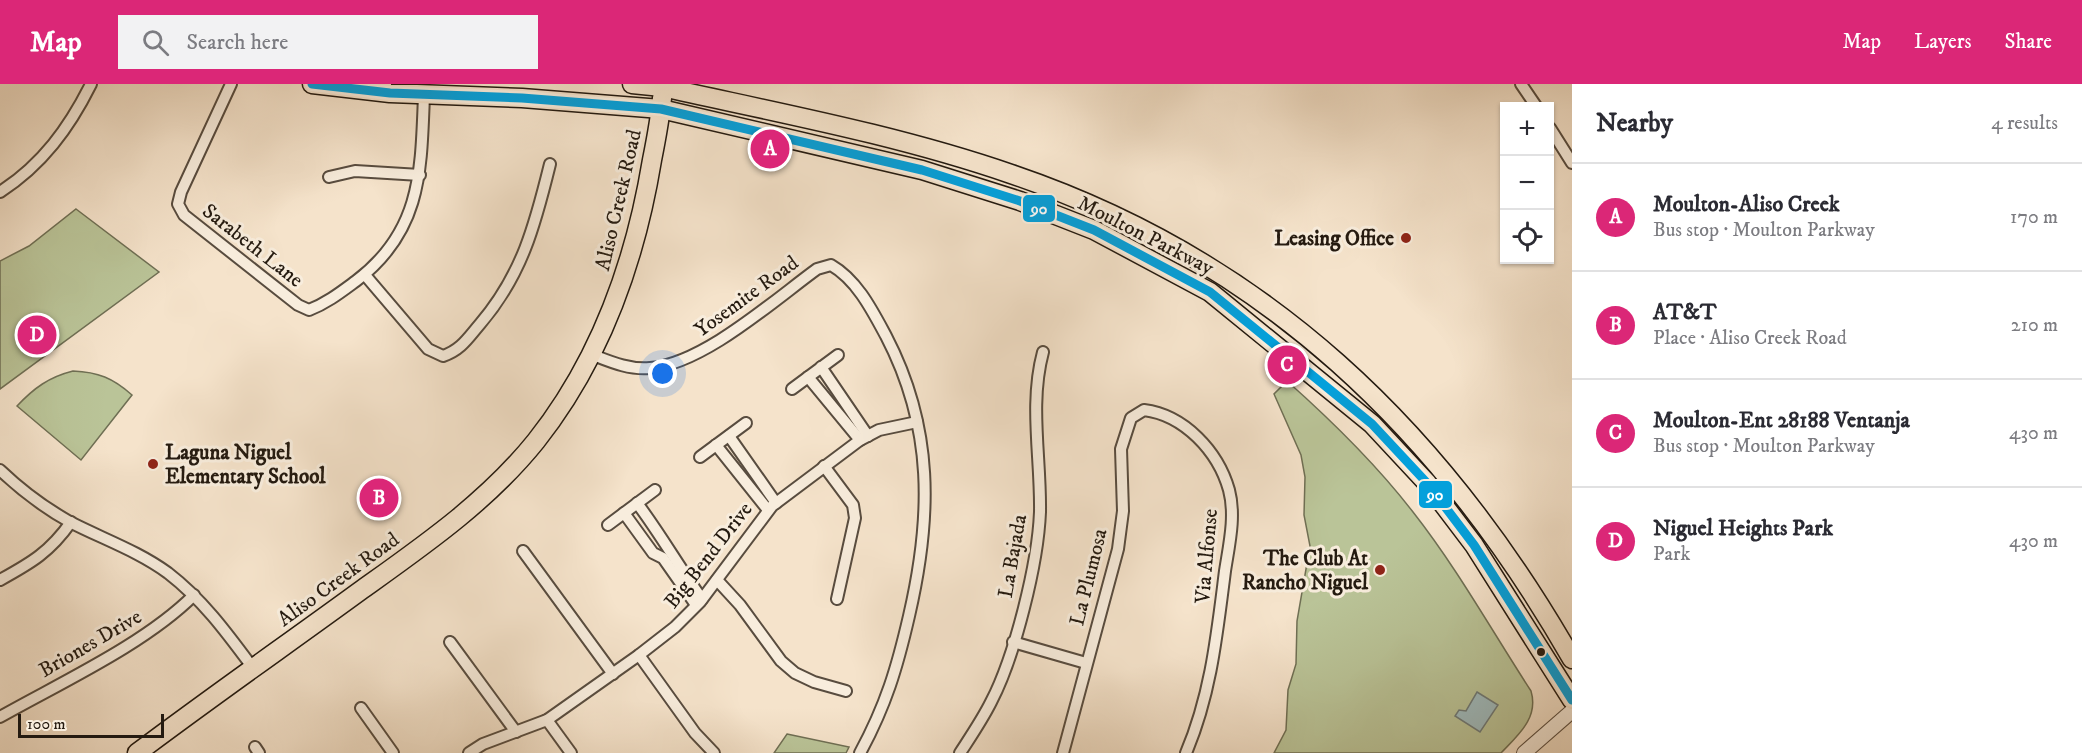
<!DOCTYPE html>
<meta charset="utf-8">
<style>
:root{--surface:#fff;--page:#f2f2f3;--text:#2b2b33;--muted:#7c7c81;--line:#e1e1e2;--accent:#db2777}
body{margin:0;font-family:"IM FELL DW Pica",serif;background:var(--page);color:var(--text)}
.controls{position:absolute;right:18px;top:18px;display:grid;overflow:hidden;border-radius:0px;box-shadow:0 2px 4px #0004}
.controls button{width:54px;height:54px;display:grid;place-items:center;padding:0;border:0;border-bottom:2px solid var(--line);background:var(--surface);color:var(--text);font:30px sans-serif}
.scale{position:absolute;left:18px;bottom:15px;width:146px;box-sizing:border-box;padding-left:6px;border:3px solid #241a10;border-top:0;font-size:16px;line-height:21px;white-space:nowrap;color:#241a10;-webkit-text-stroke:4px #f8eddd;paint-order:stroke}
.you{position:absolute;left:663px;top:290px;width:21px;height:21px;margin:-15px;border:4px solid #fff;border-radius:50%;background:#1a73e8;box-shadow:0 0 0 9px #1a73e833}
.badge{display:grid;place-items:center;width:39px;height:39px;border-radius:50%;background:var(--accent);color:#fff;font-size:20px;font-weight:700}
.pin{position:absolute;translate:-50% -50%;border:3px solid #fff;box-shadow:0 2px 6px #0006}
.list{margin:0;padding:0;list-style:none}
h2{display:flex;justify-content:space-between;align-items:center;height:78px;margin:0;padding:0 24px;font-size:26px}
h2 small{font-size:20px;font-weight:400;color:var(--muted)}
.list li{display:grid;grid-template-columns:39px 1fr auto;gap:18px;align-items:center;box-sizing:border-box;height:108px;padding:0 24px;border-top:2px solid var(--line)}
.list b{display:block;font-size:22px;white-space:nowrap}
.list p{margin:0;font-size:20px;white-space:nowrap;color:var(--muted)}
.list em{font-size:20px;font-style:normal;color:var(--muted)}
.icon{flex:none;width:33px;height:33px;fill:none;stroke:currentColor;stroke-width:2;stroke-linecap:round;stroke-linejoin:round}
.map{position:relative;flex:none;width:1572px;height:669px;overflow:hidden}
header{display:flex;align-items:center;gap:36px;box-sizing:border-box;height:84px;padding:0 30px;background:var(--accent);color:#fff}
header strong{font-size:28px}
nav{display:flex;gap:33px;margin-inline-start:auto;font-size:21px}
.search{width:420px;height:54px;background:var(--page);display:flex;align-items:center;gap:15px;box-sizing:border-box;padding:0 21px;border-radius:0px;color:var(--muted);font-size:22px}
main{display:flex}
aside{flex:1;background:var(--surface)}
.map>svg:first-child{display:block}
.green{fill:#bac498;stroke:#6f6f54;stroke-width:1.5}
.water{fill:#9fbcbf;stroke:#6e7b79;stroke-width:1.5}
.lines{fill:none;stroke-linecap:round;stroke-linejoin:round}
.minor-casing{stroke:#584c3f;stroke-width:14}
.tertiary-casing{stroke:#584c3f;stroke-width:16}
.primary-casing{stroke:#241a10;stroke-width:21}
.minor{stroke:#f8eddd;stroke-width:10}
.tertiary{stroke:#f8eddd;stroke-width:14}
.primary{stroke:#f5e3cb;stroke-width:18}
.bus-1-casing{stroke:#f8eddd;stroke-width:14}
.bus-1{stroke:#04a0db;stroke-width:9}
.poi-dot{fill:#8f2418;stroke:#f8eddd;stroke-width:2}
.bus-dot{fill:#241a10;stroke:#f8eddd;stroke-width:2}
.labels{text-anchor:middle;stroke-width:6;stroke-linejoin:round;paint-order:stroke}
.street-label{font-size:21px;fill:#241a10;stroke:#f8eddd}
.poi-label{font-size:21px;font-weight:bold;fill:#241a10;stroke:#f8eddd;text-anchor:end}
.line-badge{stroke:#f8eddd;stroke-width:2}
.badge-label{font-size:16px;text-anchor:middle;font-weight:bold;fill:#fff}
</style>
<header>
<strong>Map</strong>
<div class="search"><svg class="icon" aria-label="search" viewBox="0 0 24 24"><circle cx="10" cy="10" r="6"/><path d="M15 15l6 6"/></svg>Search here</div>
<nav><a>Map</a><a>Layers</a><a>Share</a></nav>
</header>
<main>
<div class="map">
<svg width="1572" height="669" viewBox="0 0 1572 669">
<rect width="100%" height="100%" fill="#f5e3cb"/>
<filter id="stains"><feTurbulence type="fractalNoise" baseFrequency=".00333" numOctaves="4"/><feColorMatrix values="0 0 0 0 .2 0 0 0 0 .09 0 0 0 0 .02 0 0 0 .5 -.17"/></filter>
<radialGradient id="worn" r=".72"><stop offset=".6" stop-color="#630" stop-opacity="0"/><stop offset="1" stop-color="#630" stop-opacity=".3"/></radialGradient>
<g class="green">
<path d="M76,125L159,188L0,305V177L29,162Z"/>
<path d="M73,287C98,288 113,294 132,311L81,376L17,322C34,304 49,293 73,287Z"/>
<path d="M1287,297C1332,337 1376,380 1413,428C1457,484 1492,547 1531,607C1539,634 1518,651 1501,669H1274L1286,646L1288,606L1296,580L1297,537L1310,462L1304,431L1305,393L1301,371L1274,310Z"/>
<path d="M787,650L849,663L846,669H774Z"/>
</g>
<path class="water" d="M1477,608L1498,621L1480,648L1455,632L1459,626L1466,627Z"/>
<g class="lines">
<defs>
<g id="minor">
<path d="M231,0L181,108L178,120L184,131L298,221L309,226C327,219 341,208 356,197C422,147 421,87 424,11"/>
<path d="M1521,0L1536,22"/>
<path d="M1550,44L1572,79"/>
<path d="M329,93L355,87L420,91"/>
<path d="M0,108C42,81 69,44 91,0"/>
<path d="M365,191L428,265L443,272C461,266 468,254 480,240C522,191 535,141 550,80"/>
<path d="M593,271C611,278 630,286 650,284C703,280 773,217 817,185L831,181C857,196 872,226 886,252C934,344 932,433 909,532C897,584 886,621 860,669"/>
<path d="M821,283L868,352"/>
<path d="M808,293L860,356"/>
<path d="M792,305L838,271"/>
<path d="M729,352L776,419"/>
<path d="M716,361L768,426"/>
<path d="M700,373L746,339"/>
<path d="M824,382L853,421L855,434L837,515"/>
<path d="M0,386C21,406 45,424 70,438C103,455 138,467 168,489C203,516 227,549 253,584"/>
<path d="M637,419C661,451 679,483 702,515"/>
<path d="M624,429L653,469L663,474L696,521"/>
<path d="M608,441L655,406"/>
<path d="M523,467L613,590"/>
<path d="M0,496C31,479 50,468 71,438"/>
<path d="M717,496L740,521L781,577L795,589L814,598L846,607"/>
<path d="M450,558L516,648"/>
<path d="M1013,558L1086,579"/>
<path d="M639,571L695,649L714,669"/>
<path d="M361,624L393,669"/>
<path d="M0,633C62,598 145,560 194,511"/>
<path d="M547,636L571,669"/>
<path d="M255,663L259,669"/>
<path d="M469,669L483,660L547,636L639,571L675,543L700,518L772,422L860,356L879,346L917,338"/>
<path d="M960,669C971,652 982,636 991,618C1015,572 1038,479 1040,428C1041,374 1029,320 1043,268"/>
<path d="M1063,669L1118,465L1123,427L1121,365L1131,334L1144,326C1184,331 1218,367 1229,406C1236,432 1229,461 1225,487C1217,550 1211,610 1186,669"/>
</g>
<path id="tertiary" d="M1524,669L1572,627"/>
<g id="primary">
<path d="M312,0L390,9L522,14L661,25L922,86L1020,117L1094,146L1210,208L1372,340L1427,399L1474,461L1572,616"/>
<path d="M632,0L662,3C779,29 898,51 1011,90C1265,176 1441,346 1572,575"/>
<path d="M137,669C210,614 286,561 360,507C423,462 487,418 536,357C601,275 635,179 652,76C656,56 660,35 662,14"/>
</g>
</defs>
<use href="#minor" class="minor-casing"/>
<use href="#tertiary" class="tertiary-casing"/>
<use href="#primary" class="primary-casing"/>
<use href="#minor" class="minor"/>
<use href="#tertiary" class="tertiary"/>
<use href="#primary" class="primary"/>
<defs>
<path id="bus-1" d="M312,0L390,9L522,14L661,25L922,86L1020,117L1094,146L1210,208L1372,340L1427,399L1474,461L1572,616"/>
</defs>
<use href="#bus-1" class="bus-1-casing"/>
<use href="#bus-1" class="bus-1"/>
</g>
<g class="poi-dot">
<circle cx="1406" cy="154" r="6"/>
<circle cx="153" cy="380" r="6"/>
<circle cx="1380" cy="486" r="6"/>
</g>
<circle class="bus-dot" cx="1541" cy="568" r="5"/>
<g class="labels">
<g class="street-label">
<text transform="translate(618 116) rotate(-77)" y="7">Aliso Creek Road</text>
<text transform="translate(1146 151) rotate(27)" y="7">Moulton Parkway</text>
<text transform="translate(253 161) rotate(38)" y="7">Sarabeth Lane</text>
<text transform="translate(746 212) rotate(-36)" y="7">Yosemite Road</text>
<text transform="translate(708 471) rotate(-52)" y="7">Big Bend Drive</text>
<text transform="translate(1012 472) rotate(-80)" y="7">La Bajada</text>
<text transform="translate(1206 472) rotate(-85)" y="7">Via Alfonse</text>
<text transform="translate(1088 493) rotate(-76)" y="7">La Plumosa</text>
<text transform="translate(338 495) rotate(-36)" y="7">Aliso Creek Road</text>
<text transform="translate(90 559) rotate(-30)" y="7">Briones Drive</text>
</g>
<g class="poi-label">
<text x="1394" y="161">Leasing Office</text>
<text x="165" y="375" text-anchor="start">Laguna Niguel<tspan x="165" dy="24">Elementary School</tspan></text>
<text x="1368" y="481">The Club At<tspan x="1368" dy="24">Rancho Niguel</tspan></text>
</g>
</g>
<g class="line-badge">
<rect x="1022" y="110" width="34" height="29" rx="6" fill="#04a0db"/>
<rect x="1418" y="396" width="35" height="29" rx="6" fill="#04a0db"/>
</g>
<g class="badge-label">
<text x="1039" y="130">90</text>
<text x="1435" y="416">90</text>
</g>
<rect width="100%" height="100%" filter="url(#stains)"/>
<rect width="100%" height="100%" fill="url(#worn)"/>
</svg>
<div class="controls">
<button>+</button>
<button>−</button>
<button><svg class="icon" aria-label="locate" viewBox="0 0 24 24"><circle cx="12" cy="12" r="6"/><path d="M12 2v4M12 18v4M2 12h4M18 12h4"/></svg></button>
</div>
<div class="scale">100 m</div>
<div class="you"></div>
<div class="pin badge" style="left:770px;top:65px">A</div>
<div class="pin badge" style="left:379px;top:414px">B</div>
<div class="pin badge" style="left:1287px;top:281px">C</div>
<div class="pin badge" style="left:37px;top:251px">D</div>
</div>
<aside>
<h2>Nearby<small>4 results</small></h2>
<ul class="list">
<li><span class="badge">A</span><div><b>Moulton-Aliso Creek</b><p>Bus stop · Moulton Parkway</p></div><em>170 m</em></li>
<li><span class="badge">B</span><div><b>AT&amp;T</b><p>Place · Aliso Creek Road</p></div><em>210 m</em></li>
<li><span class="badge">C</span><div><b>Moulton-Ent 28188 Ventanja</b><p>Bus stop · Moulton Parkway</p></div><em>430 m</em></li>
<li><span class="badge">D</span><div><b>Niguel Heights Park</b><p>Park</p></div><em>430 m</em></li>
</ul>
</aside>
</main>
